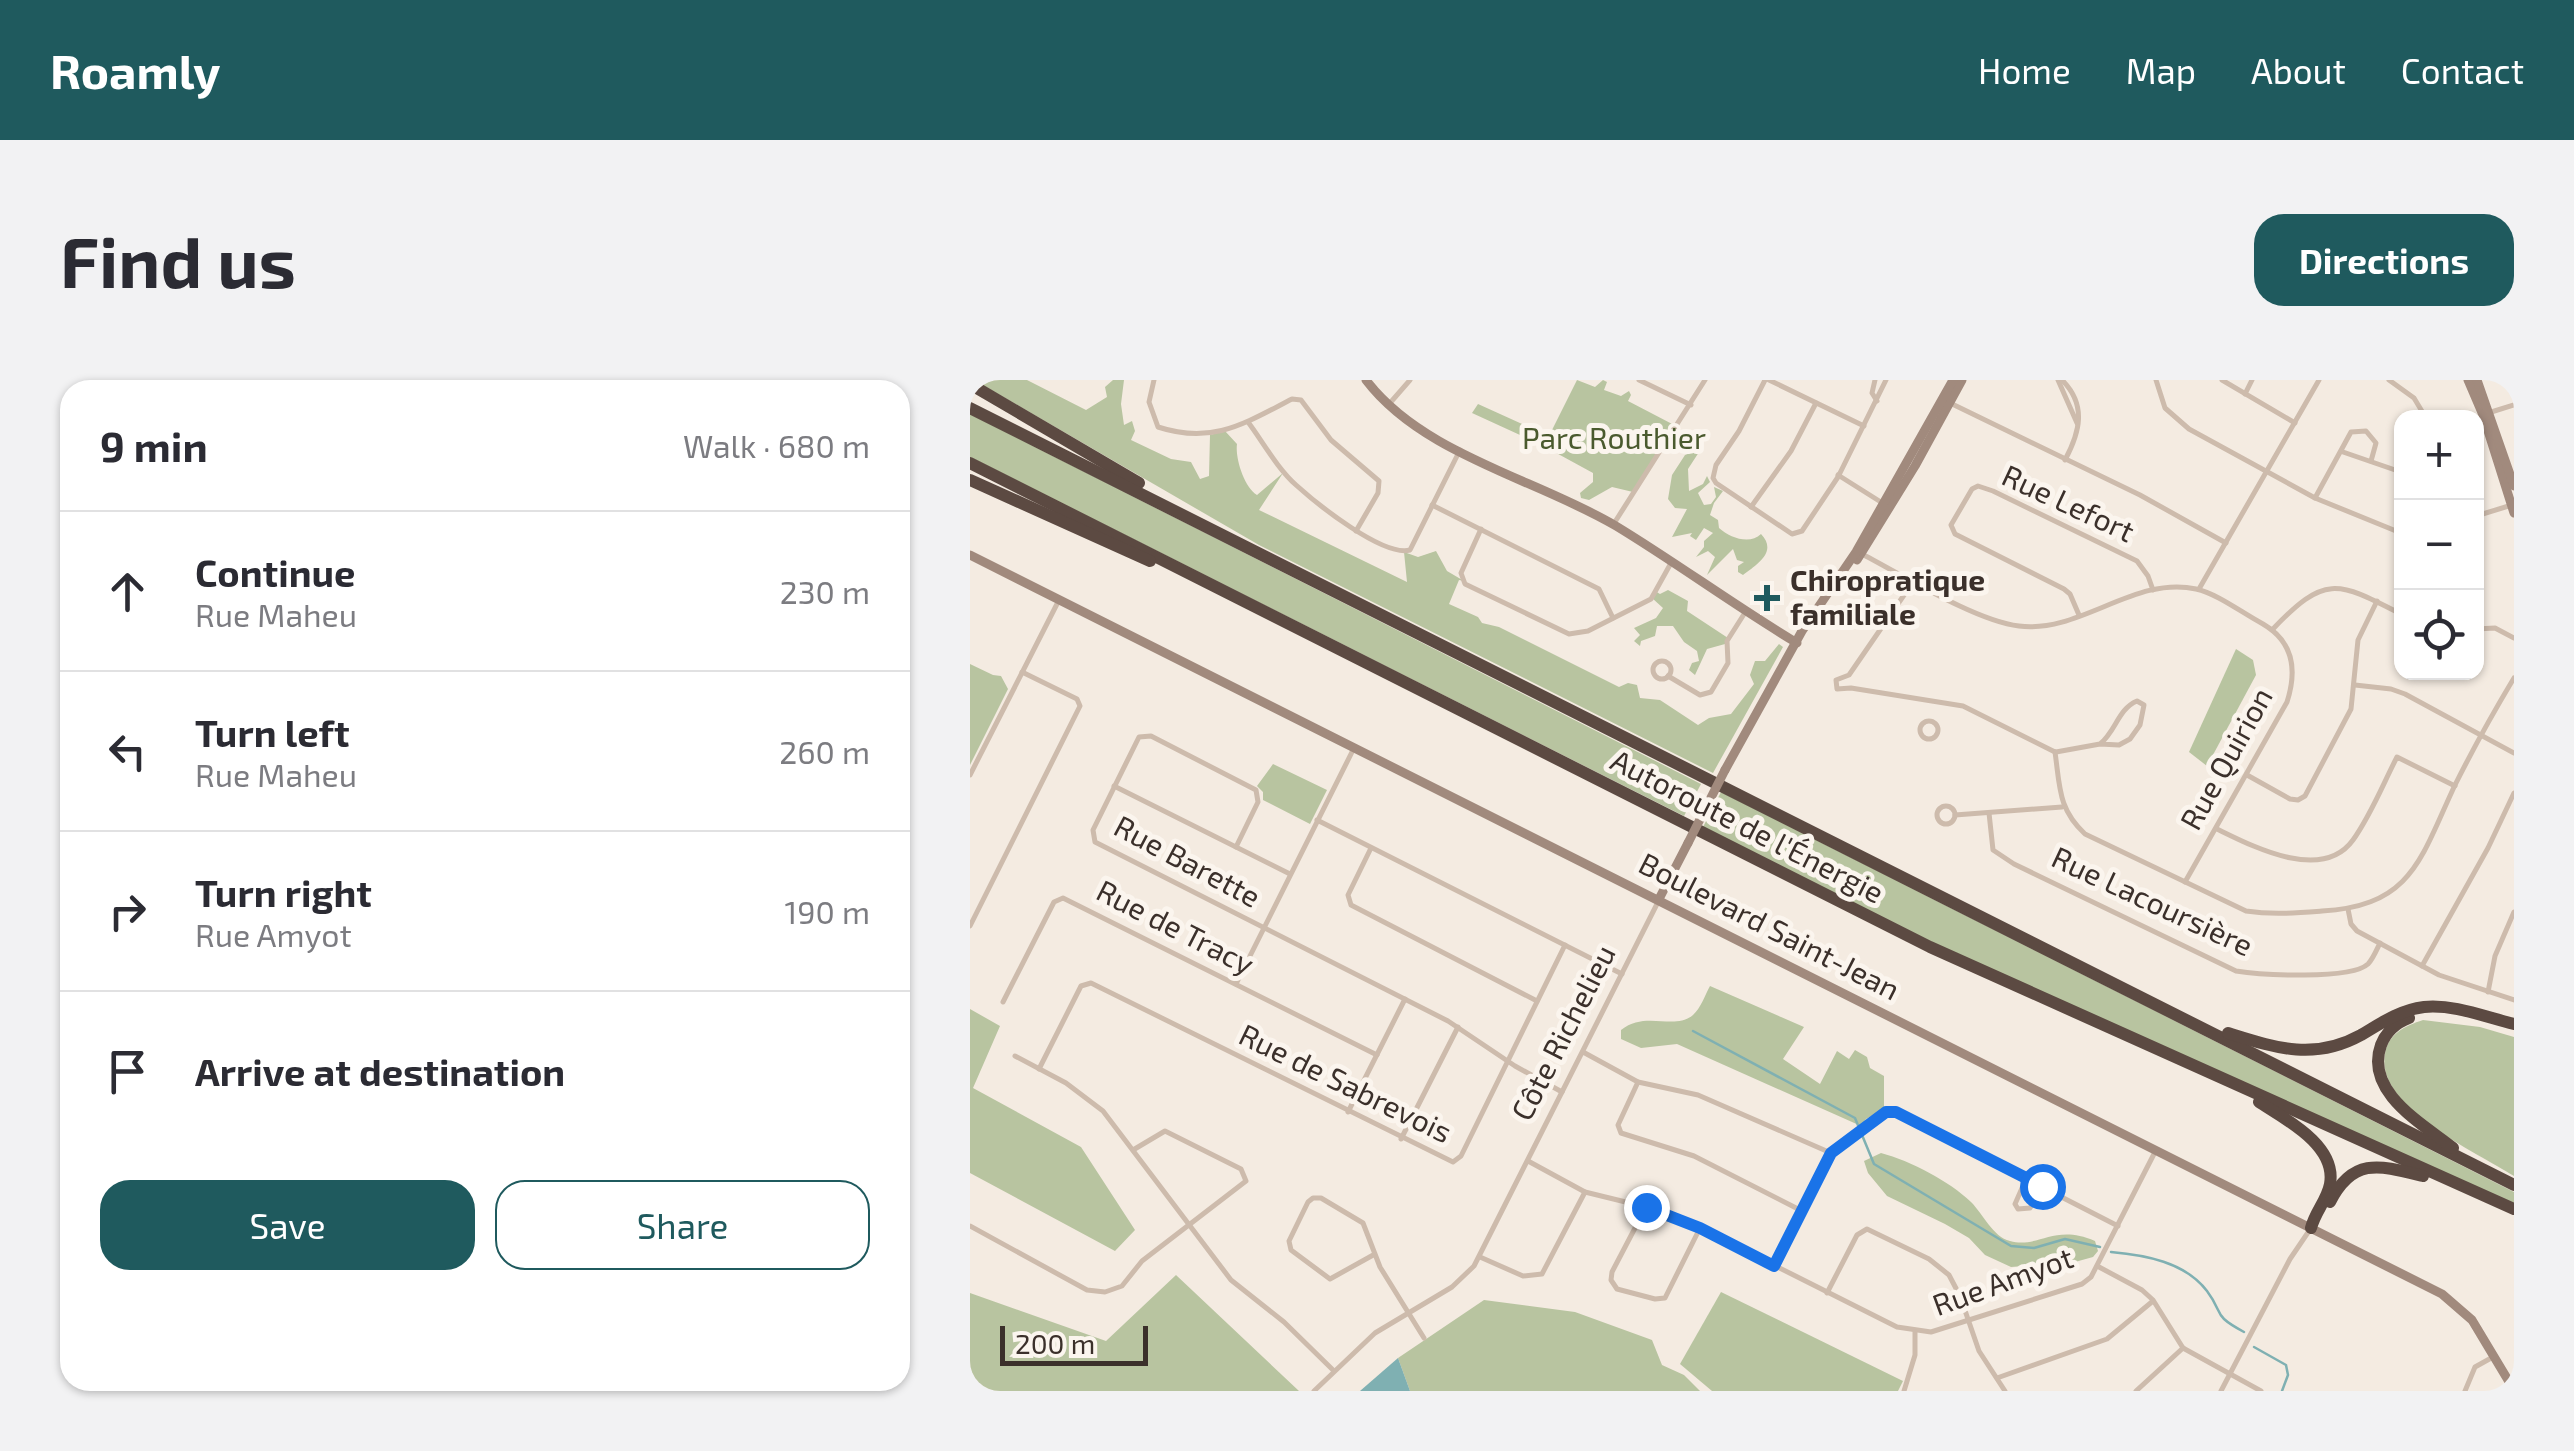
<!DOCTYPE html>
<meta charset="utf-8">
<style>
:root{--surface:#fff;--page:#f2f2f3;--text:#2b2b33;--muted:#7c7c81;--line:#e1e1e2;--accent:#1f5a5e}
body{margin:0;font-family:"Exo 2",sans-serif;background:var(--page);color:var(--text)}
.controls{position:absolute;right:30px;top:30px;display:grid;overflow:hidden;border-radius:20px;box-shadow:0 2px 8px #0004}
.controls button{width:90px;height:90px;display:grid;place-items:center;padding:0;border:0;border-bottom:2px solid var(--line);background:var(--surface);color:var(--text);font:50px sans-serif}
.scale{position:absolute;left:30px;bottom:25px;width:148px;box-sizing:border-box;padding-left:10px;border:5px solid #3b302b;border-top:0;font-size:28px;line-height:35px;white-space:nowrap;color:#3b302b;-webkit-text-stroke:8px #fbf5ee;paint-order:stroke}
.stop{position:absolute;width:30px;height:30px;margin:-22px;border:8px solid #1a73e8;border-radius:50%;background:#fff}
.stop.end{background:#1a73e8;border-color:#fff;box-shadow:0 2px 10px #0008}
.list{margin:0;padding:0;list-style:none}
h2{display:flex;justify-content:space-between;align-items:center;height:130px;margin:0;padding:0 40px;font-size:42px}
h2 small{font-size:32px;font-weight:400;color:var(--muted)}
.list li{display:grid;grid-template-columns:65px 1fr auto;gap:30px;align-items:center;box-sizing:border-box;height:160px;padding:0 40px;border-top:2px solid var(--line)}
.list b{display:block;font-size:38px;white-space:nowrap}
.list p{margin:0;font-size:32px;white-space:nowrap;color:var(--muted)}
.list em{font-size:32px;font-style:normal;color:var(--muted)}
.actions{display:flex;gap:20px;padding:30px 40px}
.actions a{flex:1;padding:22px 0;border:2px solid var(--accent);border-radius:30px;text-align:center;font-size:35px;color:var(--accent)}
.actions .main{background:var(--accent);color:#fff}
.icon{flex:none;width:55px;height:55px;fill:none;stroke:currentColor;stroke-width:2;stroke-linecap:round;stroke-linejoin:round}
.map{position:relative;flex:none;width:1544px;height:1011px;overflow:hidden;border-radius:30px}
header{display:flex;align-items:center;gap:60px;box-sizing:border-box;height:140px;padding:0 50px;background:var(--accent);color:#fff}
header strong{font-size:48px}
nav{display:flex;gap:55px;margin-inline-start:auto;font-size:35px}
.intro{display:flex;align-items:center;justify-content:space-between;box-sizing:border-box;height:240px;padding:0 60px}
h1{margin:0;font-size:70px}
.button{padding:25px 45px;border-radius:30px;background:var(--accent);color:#fff;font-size:35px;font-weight:700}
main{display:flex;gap:60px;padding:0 60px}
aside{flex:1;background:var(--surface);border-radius:30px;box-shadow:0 2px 8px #0004}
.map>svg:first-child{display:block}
.green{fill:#b8c4a0}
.water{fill:#7fb0b2}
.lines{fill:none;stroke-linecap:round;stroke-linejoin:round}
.stream{stroke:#7fb0b2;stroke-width:2.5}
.street{stroke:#cdbbac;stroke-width:5}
.secondary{stroke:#a18a7d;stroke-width:9}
.highway{stroke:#5c4a42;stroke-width:12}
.secondary-bridge{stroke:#a18a7d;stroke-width:9}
.route{stroke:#1a73e8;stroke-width:12}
.poi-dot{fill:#1f5a5e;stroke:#fbf5ee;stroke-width:4}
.labels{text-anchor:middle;stroke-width:10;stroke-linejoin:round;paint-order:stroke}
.park-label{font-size:30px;fill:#4a5a2e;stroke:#fbf5ee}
.street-label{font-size:30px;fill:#3b302b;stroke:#fbf5ee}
.poi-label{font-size:30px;font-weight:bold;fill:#3b302b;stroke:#fbf5ee;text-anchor:start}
</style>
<header>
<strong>Roamly</strong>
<nav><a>Home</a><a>Map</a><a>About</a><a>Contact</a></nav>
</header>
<div class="intro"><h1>Find us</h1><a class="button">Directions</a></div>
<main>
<aside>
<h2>9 min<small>Walk · 680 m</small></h2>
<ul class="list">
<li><svg class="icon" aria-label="ahead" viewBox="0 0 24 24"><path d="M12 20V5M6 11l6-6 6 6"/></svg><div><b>Continue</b><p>Rue Maheu</p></div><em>230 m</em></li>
<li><svg class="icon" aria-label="left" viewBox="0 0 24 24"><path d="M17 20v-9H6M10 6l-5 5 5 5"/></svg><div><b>Turn left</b><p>Rue Maheu</p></div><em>260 m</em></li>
<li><svg class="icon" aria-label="right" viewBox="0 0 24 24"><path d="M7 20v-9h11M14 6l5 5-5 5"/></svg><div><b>Turn right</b><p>Rue Amyot</p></div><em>190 m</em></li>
<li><svg class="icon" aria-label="arrive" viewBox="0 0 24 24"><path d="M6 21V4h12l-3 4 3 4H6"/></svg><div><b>Arrive at destination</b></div></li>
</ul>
<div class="actions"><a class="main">Save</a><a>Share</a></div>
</aside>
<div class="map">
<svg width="1544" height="1011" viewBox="0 0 1544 1011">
<rect width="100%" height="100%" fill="#f4ebe1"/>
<g class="green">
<path d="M4,0H57L116,30L137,17L135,7L143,0H154L151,24L154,45L162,41L165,51L161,60L201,79L221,82L230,99L239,96L240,55L255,51L267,64C265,78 274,107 287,115L313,93L289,130L437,202L434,172L448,177L466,171L477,191L494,201L489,200L479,224L508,237L512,243L529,247L649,307L658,303L667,305L670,318L690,320L728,345L739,338L761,334L784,304L780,295L785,281H795L809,264L813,267L743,393L289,165Z"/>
<path d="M607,0L625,7L633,0L637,2L634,10L651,16L659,11L661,15L658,21L706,46L663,112L642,107L619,120L611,118L610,113L623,102V93L568,63L561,52L550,55L502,33L508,24L579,56Z"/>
<path d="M0,34L731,404L714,436L0,77Z"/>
<path d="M731,69L718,89L719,111L733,104L737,96L740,102L728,113L734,125L741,124L746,117L744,107L753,111L744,123L740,135L748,140L749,148C760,158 780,165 791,154C808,172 787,184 773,195L768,192V186L774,182L767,180L763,169L737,195L745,177L738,171L726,177L734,167V161L743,153L734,148L726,160L720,156L722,153L702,157L717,129L705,128L698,119L702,95L715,75Z"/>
<path d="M698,210L718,221L717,231L758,258L755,264L737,269L725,295L719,290L722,283L729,281L727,271L714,262L703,246H687L685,256L671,261L670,266L664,261L670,255L664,248L686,238L693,228L682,218L685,211L690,214Z"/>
<path d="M1266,269L1283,280L1286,295L1237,386L1219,372Z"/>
<path d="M0,284L23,295L31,296L38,309L0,385Z"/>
<path d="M303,384L357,410L340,444L293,420V412L287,406Z"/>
<path d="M751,412L1544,812V825L1004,584L733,447Z"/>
<path d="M740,606L834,647L813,679L850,704L867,671L879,679L885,670L897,677L900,688L914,696V729L896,739L891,746L707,664L671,668L651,659V650C676,630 704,651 723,635C731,628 735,615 740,606Z"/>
<path d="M0,629L30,646L3,708L111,767L165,850L145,871L0,793Z"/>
<path d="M1453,640L1510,647L1544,657V796C1506,772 1405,727 1415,674C1418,654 1435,646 1453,640Z"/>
<path d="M911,773C941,781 979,801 1001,822C1013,834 1023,857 1040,861C1068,869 1084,843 1125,861L1128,871L1123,877L1105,882L1041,887L1015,875L999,858L975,844L917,816L898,793L894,781Z"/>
<path d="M206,895L329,1011H0V913L136,961Z"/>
<path d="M751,912L933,1001L928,1011H742L710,984Z"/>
<path d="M514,920L605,932L682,960L692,985L714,995L730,1011H440L428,978Z"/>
</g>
<path class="water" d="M428,978L440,1011H390Z"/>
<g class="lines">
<g class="stream">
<path d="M723,651L885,738L904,784L1041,866L1064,868L1095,859L1130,867"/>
<path d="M1141,872C1175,875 1215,882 1237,911C1255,935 1241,934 1274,952"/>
<path d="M1284,967L1316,985L1318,995L1312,1011"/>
</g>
<g class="street">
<path d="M184,0L179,22L188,47C243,65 275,43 322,19L331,20L361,60L409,101L408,113L386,151"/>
<path d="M669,0L721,25"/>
<path d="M795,0L769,51L746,85L743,98L746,103L822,154L832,151L868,97L916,0"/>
<path d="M799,0L894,46"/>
<path d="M905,0L902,13L907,21"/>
<path d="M1088,0L1107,43"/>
<path d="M1092,0C1117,25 1110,52 1095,80"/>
<path d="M1186,0L1195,28L1219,49L1345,118L1431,153"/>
<path d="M1252,0L1325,43"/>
<path d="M1419,0L1444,18L1456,38"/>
<path d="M1275,14L1282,0"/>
<path d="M978,22L1170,115L1256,163"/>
<path d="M420,23L440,0"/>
<path d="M1518,33L1544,25"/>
<path d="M278,42C293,62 307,88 326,105C347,124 413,177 440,170L490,70"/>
<path d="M1373,72L1431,92"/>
<path d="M868,95L914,124"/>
<path d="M1345,118L1381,52L1396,51L1406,63L1401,81"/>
<path d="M462,125L629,209L643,238"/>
<path d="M781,127L821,71L846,23"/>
<path d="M1506,136L1542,125"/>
<path d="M643,145L735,0"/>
<path d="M511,149L491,193L495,204L599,254L618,251L681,219L701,183"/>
<path d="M890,173C931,194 1005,241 1049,246C1110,254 1165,195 1226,209C1248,214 1272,233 1293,244C1324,262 1327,291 1317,322L1215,502"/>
<path d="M943,202L879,295L866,300L867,309L881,308L993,326L1085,372"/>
<path d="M1229,209L1349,0"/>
<path d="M1109,235L1100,214L1094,209L985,154L981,145L1002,109L1008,106L1023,111L1167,181L1178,196L1183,210"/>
<path d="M1506,249L1525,248L1544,258"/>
<path d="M1302,250C1355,194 1367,201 1431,234"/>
<circle cx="692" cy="290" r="9"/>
<path d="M698,296L730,315L741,312L758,283L757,261L776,231"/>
<path d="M1385,305L1421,309L1435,314L1544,373"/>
<circle cx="959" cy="350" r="9"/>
<path d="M1085,372C1090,407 1088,429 1115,454L1276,531C1302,535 1326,533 1352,531C1443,526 1451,477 1485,405C1503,369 1523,333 1544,298"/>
<path d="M1086,372L1130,364L1149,365L1160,359L1170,345L1174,325L1167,321C1148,329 1146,351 1130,364"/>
<path d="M0,395L88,222"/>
<path d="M1277,395L1320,419L1328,420L1335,416L1381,329L1388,260L1407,221"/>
<path d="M144,406L320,494"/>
<circle cx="976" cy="435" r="9"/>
<path d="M1019,433L1023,470L1044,484L1266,591C1290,595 1381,600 1398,584C1403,579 1407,569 1410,563"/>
<path d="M985,435L1092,427"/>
<path d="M347,440L652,594"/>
<path d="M1247,449C1282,466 1352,503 1383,460C1401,435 1413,404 1427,377L1485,406"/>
<path d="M266,467L288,422L286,410L181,356L169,357L123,450L125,462L478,641L545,686L592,712"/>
<path d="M401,468L378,515L381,525L567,621"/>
<path d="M1378,529L1381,544L1387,551L1469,595L1544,620"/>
<path d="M0,546L110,326L107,319L52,292"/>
<path d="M1452,586L1518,468L1544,413"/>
<path d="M266,604L383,370"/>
<path d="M1518,612L1525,576L1544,532"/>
<path d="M33,622L84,522L93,518L407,675"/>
<path d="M613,672L668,702L728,715L861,773"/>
<path d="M45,676L96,703L133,731L261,900L314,942L363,990"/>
<path d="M69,689L111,606L121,603L483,782L491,776L595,565"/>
<path d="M668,702L648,745L651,753L724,776L832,831"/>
<path d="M378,732L435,619"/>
<path d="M431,759L488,647"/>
<path d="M558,781L615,812L676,827L730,848L927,947L961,952L1112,904L1121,897L1185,772"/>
<path d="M1056,799L1045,824L1048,829L1060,828L1072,807"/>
<path d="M676,827L642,892L641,900L647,909L685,919L695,918L730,848"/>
<path d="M0,846L117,910L135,912L152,906L172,881L276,801L271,789L195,751L163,770"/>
<path d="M405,874L360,899L321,870L319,861L338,822L343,818H351L393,843L410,887L454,958"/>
<path d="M510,877L553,896L572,894L615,812"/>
<path d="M804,886L861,773L916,731L926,732L1148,846"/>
<path d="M1129,887L1172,910L1183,920L1213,968L1291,1011"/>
<path d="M857,913L887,855L897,849L959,879L979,895L990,916L1009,971L1035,1011"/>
<path d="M1027,998L1137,959L1183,921"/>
<path d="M344,1011L405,953L482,907L504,886L688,522"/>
<path d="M934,1011L945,975V952"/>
<path d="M1166,1011L1213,968"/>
<path d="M1251,1011L1320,879L1341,848"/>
<path d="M1495,1011L1505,987L1523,977"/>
</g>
<g class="secondary">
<path d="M396,0C453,75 567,99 646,146C707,183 765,226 827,263"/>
<path d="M1498,0L1513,35L1544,133"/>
<path d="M1507,0L1544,106"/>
<path d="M0,175L1472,914L1502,940L1544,1010"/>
<path d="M887,180L945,86L992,0"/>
<path d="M755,390L832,251L886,172L983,0"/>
<path d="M689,519L718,463"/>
</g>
<g class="highway">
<path d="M0,4L169,103"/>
<path d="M0,28L1544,805"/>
<path d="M0,83L960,567L1544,829"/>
<path d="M0,100L180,181"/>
<path d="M1439,638C1426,643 1416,652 1411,665C1394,712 1453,744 1483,768"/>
<path d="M1258,653C1306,668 1344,681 1391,655C1411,643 1430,630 1454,627C1484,624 1515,637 1544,644"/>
<path d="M1289,722C1315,739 1367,765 1360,804C1357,820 1345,832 1341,848"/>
<path d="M1360,822C1383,777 1409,785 1453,796"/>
</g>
<path class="secondary-bridge" d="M718,463L755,390"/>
</g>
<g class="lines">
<path class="route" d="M676,827L730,848L804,886L861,773L916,732H926L1072,806"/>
</g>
<path class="poi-dot" d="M792 203h10v10h10v10h-10v10h-10v-10h-10v-10h10z"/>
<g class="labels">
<g class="park-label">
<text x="644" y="69">Parc Routhier</text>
</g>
<g class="street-label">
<text transform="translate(1098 124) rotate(25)" y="10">Rue Lefort</text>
<text transform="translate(1257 379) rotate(-61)" y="10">Rue Quirion</text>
<text transform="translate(777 447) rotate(27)" y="10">Autoroute de l'Énergie</text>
<text transform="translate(217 482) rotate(28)" y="10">Rue Barette</text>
<text transform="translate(1182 522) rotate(25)" y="10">Rue Lacoursière</text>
<text transform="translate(799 547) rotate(27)" y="10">Boulevard Saint-Jean</text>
<text transform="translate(205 548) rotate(27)" y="10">Rue de Tracy</text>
<text transform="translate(594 653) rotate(-63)" y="10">Côte Richelieu</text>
<text transform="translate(375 704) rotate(26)" y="10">Rue de Sabrevois</text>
<text transform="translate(1033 902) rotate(-20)" y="10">Rue Amyot</text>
</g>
<g class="poi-label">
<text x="820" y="211">Chiropratique<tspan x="820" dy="34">familiale</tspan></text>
</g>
</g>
</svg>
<div class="controls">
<button>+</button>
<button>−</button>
<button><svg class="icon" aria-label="locate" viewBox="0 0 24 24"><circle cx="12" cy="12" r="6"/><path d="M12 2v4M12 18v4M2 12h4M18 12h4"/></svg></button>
</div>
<div class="scale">200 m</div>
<div class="stop" style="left:1072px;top:806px"></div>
<div class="stop end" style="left:676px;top:827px"></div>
</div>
</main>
